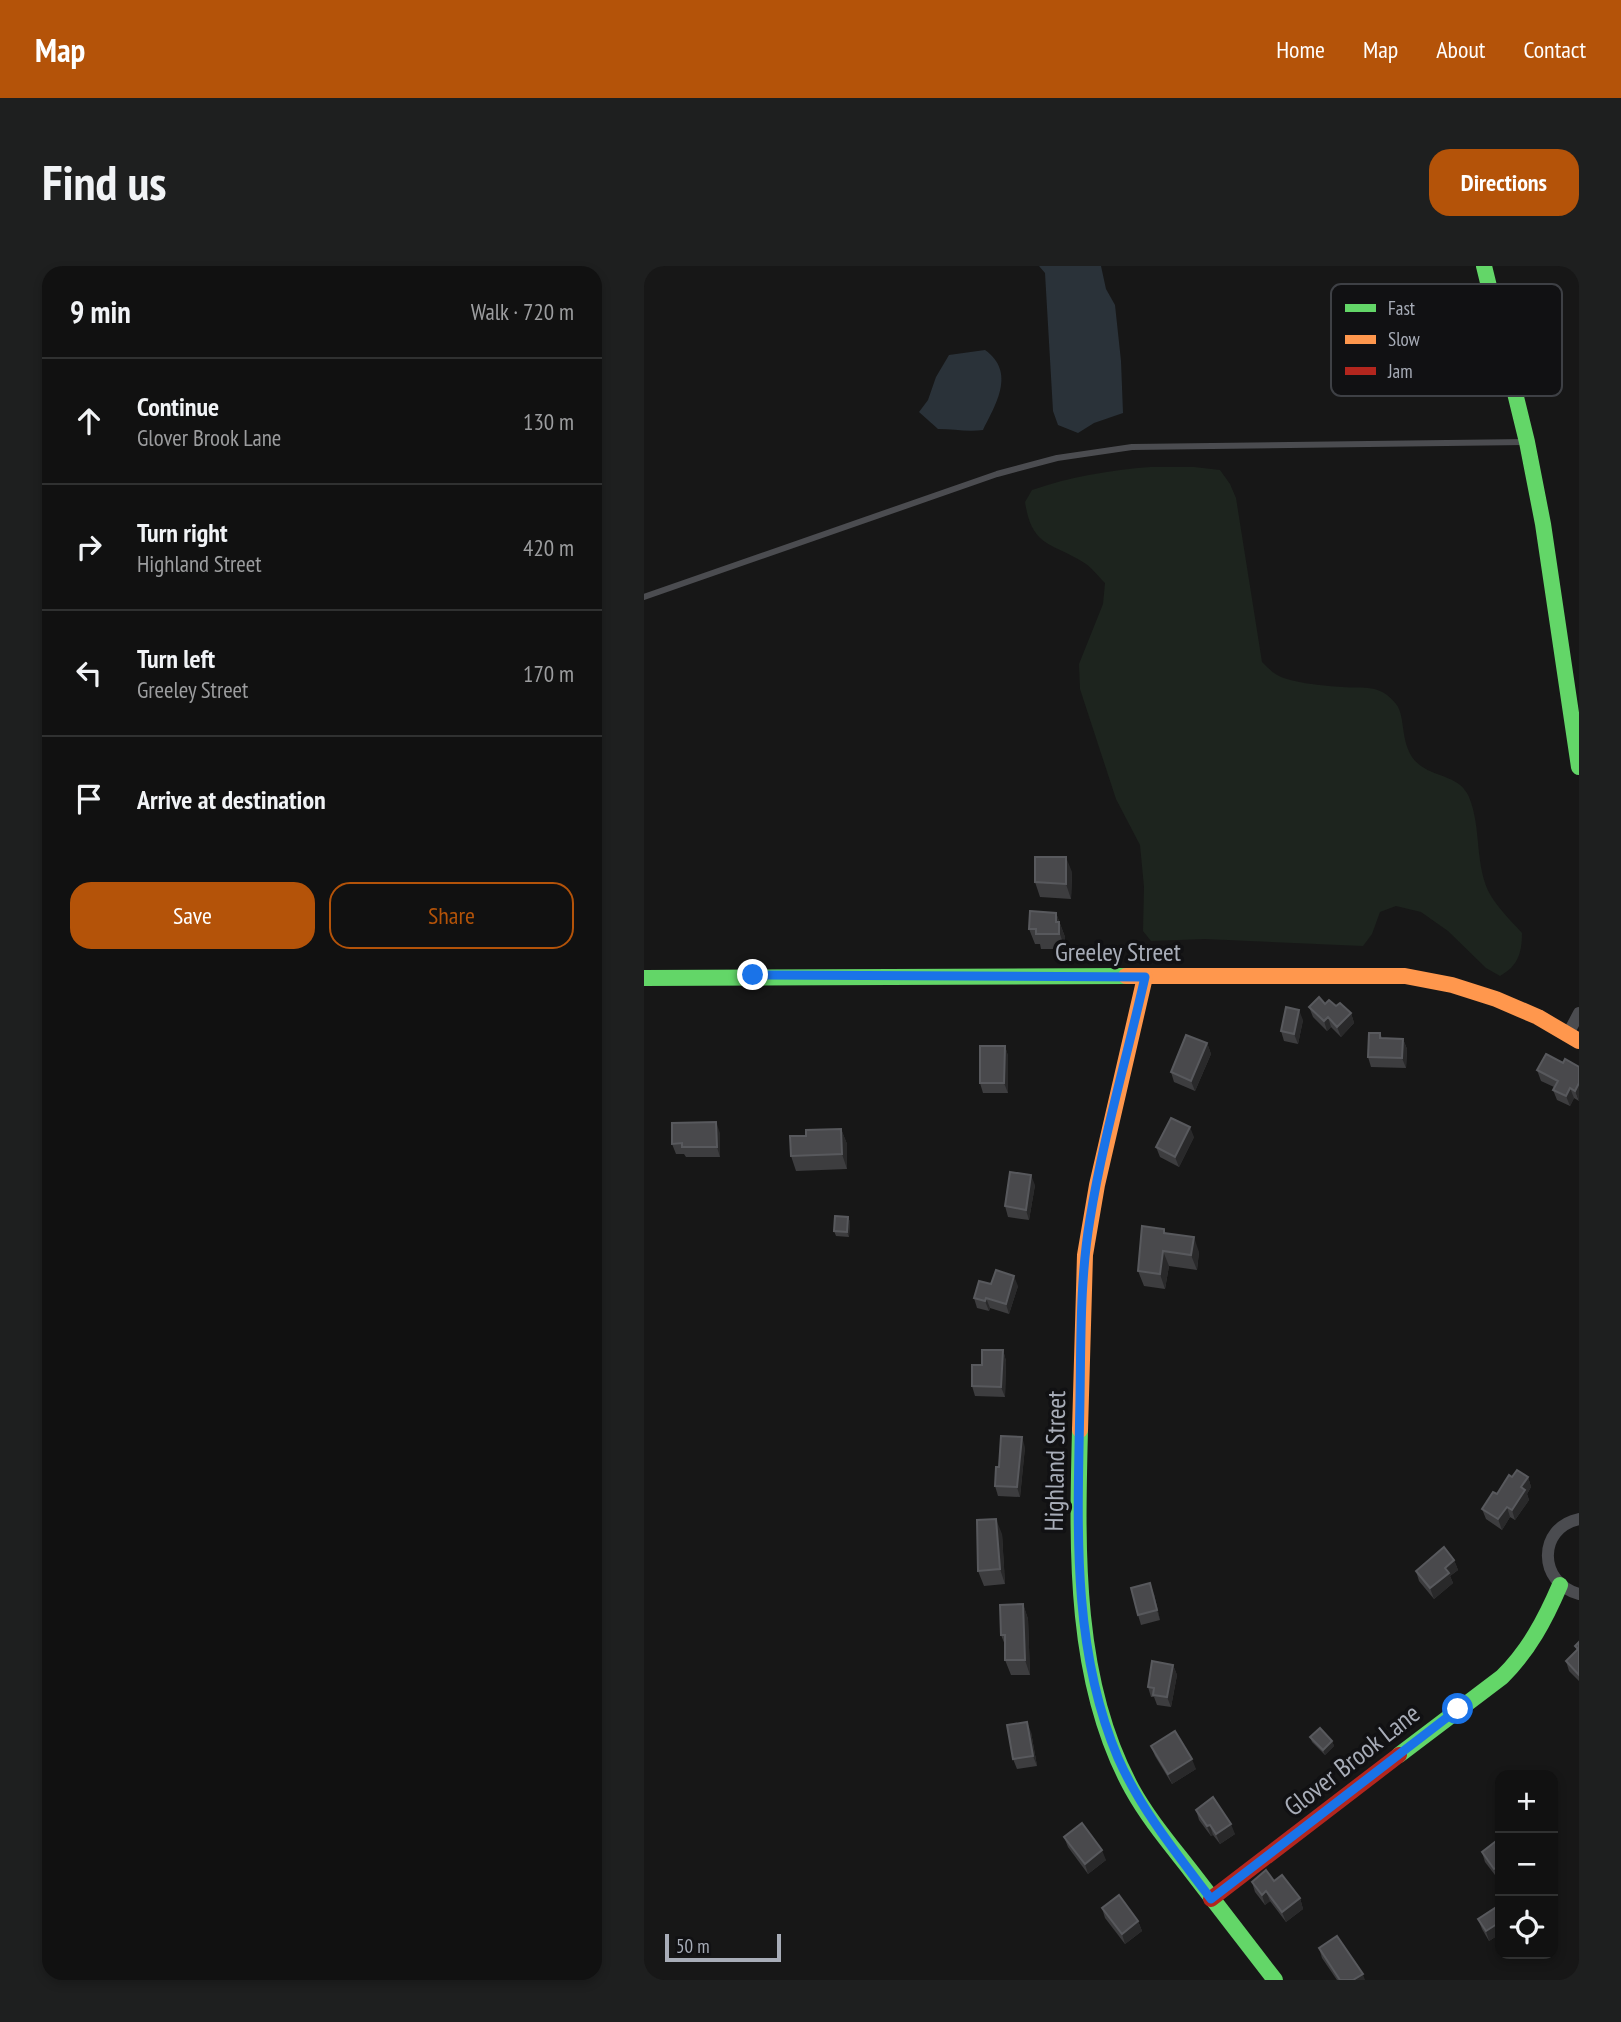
<!DOCTYPE html>
<meta charset="utf-8">
<style>
:root{--surface:#111;--page:#1e1f1f;--text:#f1f3f6;--muted:#9c9d9f;--line:#303131;--accent:#b45309}
body{margin:0;font-family:"PT Sans Narrow",sans-serif;background:var(--page);color:var(--text)}
.controls{position:absolute;right:21px;bottom:21px;display:grid;overflow:hidden;border-radius:14px;box-shadow:0 4px 10px #0003}
.controls button{width:63px;height:63px;display:grid;place-items:center;padding:0;border:0;border-bottom:2px solid var(--line);background:var(--surface);color:var(--text);font:35px sans-serif}
.scale{position:absolute;left:21px;bottom:18px;width:116px;box-sizing:border-box;padding-left:7px;border:4px solid #a8adb8;border-top:0;font-size:19px;line-height:24px;white-space:nowrap;color:#a8adb8;-webkit-text-stroke:5px #111113;paint-order:stroke}
.stop{position:absolute;width:21px;height:21px;margin:-16px;border:5px solid #1a73e8;border-radius:50%;background:#fff}
.stop.end{background:#1a73e8;border-color:#fff;box-shadow:0 2px 7px #0008}
.list{margin:0;padding:0;list-style:none}
h2{display:flex;justify-content:space-between;align-items:center;height:91px;margin:0;padding:0 28px;font-size:30px}
h2 small{font-size:23px;font-weight:400;color:var(--muted)}
.list li{display:grid;grid-template-columns:46px 1fr auto;gap:21px;align-items:center;box-sizing:border-box;height:126px;padding:0 28px;border-top:2px solid var(--line)}
.list b{display:block;font-size:26px;white-space:nowrap}
.list p{margin:0;font-size:23px;white-space:nowrap;color:var(--muted)}
.list em{font-size:23px;font-style:normal;color:var(--muted)}
.actions{display:flex;gap:14px;padding:21px 28px}
.actions a{flex:1;padding:16px 0;border:2px solid var(--accent);border-radius:21px;text-align:center;font-size:24px;color:var(--accent)}
.actions .main{background:var(--accent);color:#fff}
.icon{flex:none;width:38px;height:38px;fill:none;stroke:currentColor;stroke-width:2;stroke-linecap:round;stroke-linejoin:round}
.map{position:relative;flex:none;width:935px;height:1714px;overflow:hidden;border-radius:21px}
header{display:flex;align-items:center;gap:42px;box-sizing:border-box;height:98px;padding:0 35px;background:var(--accent);color:#fff}
header strong{font-size:33px}
nav{display:flex;gap:38px;margin-inline-start:auto;font-size:24px}
.intro{display:flex;align-items:center;justify-content:space-between;box-sizing:border-box;height:168px;padding:0 42px}
h1{margin:0;font-size:49px}
.button{padding:18px 32px;border-radius:21px;background:var(--accent);color:#fff;font-size:24px;font-weight:700}
main{display:flex;gap:42px;padding:0 42px}
aside{flex:1;background:var(--surface);border-radius:21px;box-shadow:0 4px 10px #0003}
.map>svg:first-child{display:block}
.green{fill:#1d241e}
.water{fill:#2a3239}
.lines{fill:none;stroke-linecap:round;stroke-linejoin:round}
.lane{stroke:#4b4c50;stroke-width:6}
.street{stroke:#4b4c50;stroke-width:12}
.fast{stroke:#63d668;stroke-width:16}
.slow{stroke:#ff974d;stroke-width:16}
.jam{stroke:#b3261e;stroke-width:16}
.wall{fill:#3d3d3f}
.shaded-wall{fill:#29292a}
.building{fill:#49494c;stroke:#58595d;stroke-width:2}
.route{stroke:#1a73e8;stroke-width:9}
.labels{text-anchor:middle;stroke-width:7;stroke-linejoin:round;paint-order:stroke}
.street-label{font-size:26px;fill:#a8adb8;stroke:#111113}
.key{fill:#111113;stroke:#3e4045;stroke-width:2}
.key-label{font-size:19px;fill:#a8adb8}
</style>
<header>
<strong>Map</strong>
<nav><a>Home</a><a>Map</a><a>About</a><a>Contact</a></nav>
</header>
<div class="intro"><h1>Find us</h1><a class="button">Directions</a></div>
<main>
<aside>
<h2>9 min<small>Walk · 720 m</small></h2>
<ul class="list">
<li><svg class="icon" aria-label="ahead" viewBox="0 0 24 24"><path d="M12 20V5M6 11l6-6 6 6"/></svg><div><b>Continue</b><p>Glover Brook Lane</p></div><em>130 m</em></li>
<li><svg class="icon" aria-label="right" viewBox="0 0 24 24"><path d="M7 20v-9h11M14 6l5 5-5 5"/></svg><div><b>Turn right</b><p>Highland Street</p></div><em>420 m</em></li>
<li><svg class="icon" aria-label="left" viewBox="0 0 24 24"><path d="M17 20v-9H6M10 6l-5 5 5 5"/></svg><div><b>Turn left</b><p>Greeley Street</p></div><em>170 m</em></li>
<li><svg class="icon" aria-label="arrive" viewBox="0 0 24 24"><path d="M6 21V4h12l-3 4 3 4H6"/></svg><div><b>Arrive at destination</b></div></li>
</ul>
<div class="actions"><a class="main">Save</a><a>Share</a></div>
</aside>
<div class="map">
<svg width="935" height="1714" viewBox="0 0 935 1714">
<rect width="100%" height="100%" fill="#171717"/>
<path class="green" d="M506,201H550L576,204L586,218L592,232L618,396C622,400 626,404 630,407C643,417 682,420 698,421C721,423 735,417 752,438C763,451 754,484 777,500C794,512 816,510 825,531C838,562 830,601 847,630C856,644 868,656 878,667C878,687 874,700 856,710L842,702L804,665L777,646L752,640L736,646L728,668L719,680L561,673L507,675L499,665L500,621L496,579L472,533L436,423L435,398L459,338L461,317C455,311 449,303 442,298C409,276 388,283 381,236L388,224C425,211 467,204 506,201Z"/>
<g class="water">
<path d="M395,0H457L462,23L471,39L477,95L479,147L450,157L434,167L414,159L409,145L401,7Z"/>
<path d="M341,84C372,106 352,138 339,164C323,166 310,163 294,163L275,146L284,134L292,111L305,89Z"/>
</g>
<g class="lines">
<path class="lane" d="M0,331L353,208L413,192L488,181L881,176"/>
<g class="street">
<path d="M924,768L935,747"/>
<path d="M935,1253C893,1262 894,1317 935,1328"/>
</g>
<g class="fast">
<path d="M840,0L883,176L899,258L935,501"/>
<path d="M0,712L482,710"/>
<path d="M436,1164C433,1283 429,1415 488,1523C504,1552 526,1578 547,1605C575,1641 603,1678 631,1714"/>
<path d="M755,1489L858,1411C885,1384 901,1354 916,1319"/>
</g>
<g class="slow">
<path d="M482,710H761L808,719L852,733L894,751L935,775"/>
<path d="M436,1164L441,989L453,919L501,711"/>
</g>
<path class="jam" d="M567,1633L755,1489"/>
</g>
<g class="wall">
<path d="M428,606L427,633L396,631L391,616Z"/>
<path d="M412,647L421,671V683H397L396,678H391L385,663Z"/>
<path d="M681,738L692,740L707,747L710,757L697,771L687,761L683,765L669,751L665,741Z"/>
<path d="M659,754L654,778L640,775L637,765Z"/>
<path d="M736,767L738,772L759,773L763,783L762,802L727,801L724,791Z"/>
<path d="M563,777L567,788L551,825L530,816L527,806Z"/>
<path d="M361,780L364,790V827H339L336,817Z"/>
<path d="M921,793L935,835L930,832L926,840L913,834L909,824L910,821L897,815L893,804L919,797Z"/>
<path d="M197,863L203,878V903L152,905L147,890L162,870Z"/>
<path d="M76,867V891H42L40,888H32L28,878Z"/>
<path d="M550,871L535,901L516,891L512,881Z"/>
<path d="M391,919L385,954L364,951L361,940Z"/>
<path d="M204,951L206,956L205,971L192,970L190,965Z"/>
<path d="M520,963L522,968L555,986L553,1004L525,1000L521,1023L500,1020L494,1005Z"/>
<path d="M347,1018L374,1020L365,1048L346,1042L345,1045L333,1042L330,1032Z"/>
<path d="M359,1084L362,1095L361,1131L331,1130L328,1120L338,1099Z"/>
<path d="M381,1181L376,1231L354,1230L351,1220L355,1201Z"/>
<path d="M868,1211H884L887,1221L883,1228L885,1234L871,1254L866,1251L858,1264L842,1253L838,1243Z"/>
<path d="M358,1268L361,1318L340,1320L334,1305Z"/>
<path d="M810,1294L814,1304L806,1310L809,1317L790,1333L775,1315L772,1305Z"/>
<path d="M510,1328L516,1354L497,1359L494,1349Z"/>
<path d="M379,1338L384,1353L386,1409H367L361,1394V1379L357,1369Z"/>
<path d="M935,1376V1415L925,1405L922,1395L933,1385L931,1380Z"/>
<path d="M529,1399L533,1409L527,1441L513,1439L510,1431H507L504,1421Z"/>
<path d="M387,1466L393,1500L373,1503L369,1493Z"/>
<path d="M666,1471L688,1475L690,1480L681,1489L668,1476Z"/>
<path d="M507,1480L552,1503L528,1518L511,1490Z"/>
<path d="M552,1544L591,1568L576,1578L569,1569L567,1570L555,1554Z"/>
<path d="M420,1571L462,1594L444,1608L424,1581Z"/>
<path d="M856,1572V1611L854,1613L841,1596L838,1586Z"/>
<path d="M630,1615L656,1632L659,1643L642,1656L626,1635L621,1639L611,1626L608,1616Z"/>
<path d="M458,1642L494,1655L498,1665L481,1678L461,1652Z"/>
<path d="M856,1651V1668L845,1675L838,1663L834,1653Z"/>
<path d="M675,1682L721,1714H693L678,1692Z"/>
</g>
<g class="shaded-wall">
<path d="M422,591L428,606L427,633L422,618Z"/>
<path d="M412,647L421,671V683L412,656Z"/>
<path d="M655,744L659,754L654,778L650,768Z"/>
<path d="M707,747L710,757L697,771L693,761Z"/>
<path d="M684,751L687,761L683,765L680,755Z"/>
<path d="M759,773L763,783L762,802L758,792Z"/>
<path d="M563,777L567,788L551,825L547,815Z"/>
<path d="M361,780L364,790V827L360,817Z"/>
<path d="M935,817V835L931,825Z"/>
<path d="M926,822L930,832L926,840L922,830Z"/>
<path d="M72,856L76,867V891L73,881Z"/>
<path d="M546,861L550,871L535,901L531,891Z"/>
<path d="M197,863L203,878V903L198,888Z"/>
<path d="M387,909L391,919L385,954L382,944Z"/>
<path d="M204,951L206,956L205,971L203,966Z"/>
<path d="M550,971L555,986L553,1004L547,989Z"/>
<path d="M519,985L525,1000L521,1023L516,1008Z"/>
<path d="M370,1010L374,1020L365,1048L362,1038Z"/>
<path d="M342,1032L346,1042L345,1045L341,1035Z"/>
<path d="M359,1084L362,1095L361,1131L357,1121Z"/>
<path d="M378,1171L381,1181L376,1231L373,1221Z"/>
<path d="M884,1211L887,1221L883,1228L885,1234L871,1254L868,1244L877,1221Z"/>
<path d="M863,1241L866,1251L858,1264L854,1253Z"/>
<path d="M352,1253L358,1268L361,1318L356,1303Z"/>
<path d="M810,1294L814,1304L806,1310L809,1317L790,1333L786,1322L801,1302Z"/>
<path d="M506,1317L510,1328L516,1354L513,1344Z"/>
<path d="M379,1338L384,1353L386,1409L381,1394Z"/>
<path d="M529,1399L533,1409L527,1441L523,1431Z"/>
<path d="M383,1456L387,1466L393,1500L389,1490Z"/>
<path d="M688,1475L690,1480L681,1489L679,1484Z"/>
<path d="M548,1493L552,1503L528,1518L524,1508Z"/>
<path d="M587,1558L591,1568L576,1578L572,1568Z"/>
<path d="M566,1559L569,1569L567,1570L563,1560Z"/>
<path d="M458,1584L462,1594L444,1608L441,1598Z"/>
<path d="M856,1599V1611L854,1613L850,1603Z"/>
<path d="M622,1625L626,1635L621,1639L618,1629Z"/>
<path d="M656,1632L659,1643L642,1656L638,1646Z"/>
<path d="M494,1655L498,1665L481,1678L478,1668Z"/>
<path d="M856,1656V1668L845,1675L842,1665Z"/>
<path d="M719,1708L721,1714H709Z"/>
</g>
<g class="building">
<path d="M391,591H422V618L391,616Z"/>
<path d="M386,645L412,647V656H415V668H392V663H385Z"/>
<path d="M675,731L681,738L685,734L692,740L696,737L707,747L693,761L684,751L680,755L665,741Z"/>
<path d="M642,741L655,744L650,768L637,765Z"/>
<path d="M725,767H736V772L759,773L758,792L724,791Z"/>
<path d="M542,769L563,777L547,815L527,806Z"/>
<path d="M336,780H361L360,817H336Z"/>
<path d="M902,788L919,797L921,793L935,801V817L931,825L926,822L922,830L909,824L914,815L893,804Z"/>
<path d="M527,852L546,861L531,891L512,881Z"/>
<path d="M72,856L73,881H38V877L28,878V857Z"/>
<path d="M197,863L198,888L147,890L146,870H162V864Z"/>
<path d="M366,906L387,909L382,944L361,940Z"/>
<path d="M191,950L204,951L203,966L190,965Z"/>
<path d="M498,960L520,963V967L550,971L547,989L519,985L516,1008L494,1005Z"/>
<path d="M352,1004L370,1010L362,1038L342,1032L341,1035L330,1032L335,1015L347,1018Z"/>
<path d="M338,1084H359L357,1121L328,1120V1099H338Z"/>
<path d="M357,1170L378,1171L373,1221L351,1220L352,1201H355Z"/>
<path d="M873,1204L884,1211L877,1221L881,1224L868,1244L863,1241L854,1253L838,1243L849,1226L853,1228L865,1209L868,1211Z"/>
<path d="M352,1253L356,1303L334,1305L333,1254Z"/>
<path d="M800,1281L810,1294L801,1302L805,1307L786,1322L772,1305Z"/>
<path d="M506,1317L513,1344L494,1349L487,1322Z"/>
<path d="M379,1338L381,1394H361V1369H357L356,1339Z"/>
<path d="M935,1376V1409L922,1395L934,1383L931,1380Z"/>
<path d="M508,1395L529,1399L523,1431L509,1429L510,1422L504,1421Z"/>
<path d="M383,1456L389,1490L369,1493L363,1459Z"/>
<path d="M676,1462L688,1475L679,1484L666,1471Z"/>
<path d="M531,1465L548,1493L524,1508L507,1480Z"/>
<path d="M569,1531L587,1558L572,1568L566,1559L563,1560L552,1544Z"/>
<path d="M438,1557L458,1584L441,1598L420,1571Z"/>
<path d="M856,1572V1599L850,1603L838,1586Z"/>
<path d="M622,1604L630,1615L638,1609L656,1632L638,1646L622,1625L618,1629L608,1616Z"/>
<path d="M475,1629L494,1655L478,1668L458,1642Z"/>
<path d="M851,1642L856,1651V1656L842,1665L834,1653Z"/>
<path d="M693,1670L719,1708L709,1714H696L675,1682Z"/>
</g>
<g class="lines">
<path class="route" d="M109,709L501,711C483,791 459,872 446,953C436,1012 437,1073 436,1132C434,1253 426,1379 474,1492C497,1544 533,1588 567,1633L814,1443"/>
</g>
<g class="labels">
<g class="street-label">
<text x="474" y="695">Greeley Street</text>
<text transform="translate(411 1195) rotate(-89)" y="9">Highland Street</text>
<text transform="translate(708 1494) rotate(-38)" y="9">Glover Brook Lane</text>
</g>
</g>
<rect x="687" y="18" width="231" height="112" rx="10" class="key"/>
<rect x="701" y="38" width="31" height="8" fill="#63d668"/>
<rect x="701" y="69" width="31" height="9" fill="#ff974d"/>
<rect x="701" y="101" width="31" height="8" fill="#b3261e"/>
<g class="key-label">
<text x="744" y="49">Fast</text>
<text x="744" y="80">Slow</text>
<text x="744" y="112">Jam</text>
</g>
</svg>
<div class="controls">
<button>+</button>
<button>−</button>
<button><svg class="icon" aria-label="locate" viewBox="0 0 24 24"><circle cx="12" cy="12" r="6"/><path d="M12 2v4M12 18v4M2 12h4M18 12h4"/></svg></button>
</div>
<div class="scale">50 m</div>
<div class="stop" style="left:814px;top:1443px"></div>
<div class="stop end" style="left:109px;top:709px"></div>
</div>
</main>
